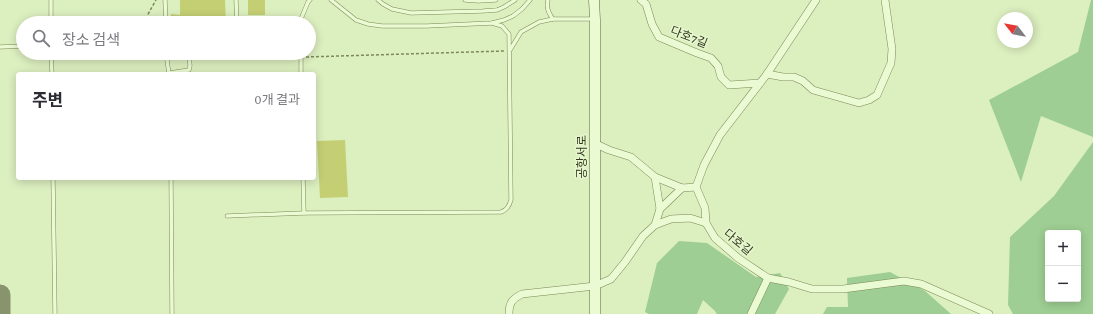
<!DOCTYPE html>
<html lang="ko">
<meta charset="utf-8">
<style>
:root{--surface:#fff;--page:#f7f7f7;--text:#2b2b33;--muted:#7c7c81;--line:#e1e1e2}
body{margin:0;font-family:"Crimson Pro","Noto Sans KR",serif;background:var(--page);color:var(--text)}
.controls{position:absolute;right:12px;bottom:12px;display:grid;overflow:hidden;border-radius:4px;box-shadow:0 2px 10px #0003}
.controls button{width:36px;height:36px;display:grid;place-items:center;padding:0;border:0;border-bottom:1px solid var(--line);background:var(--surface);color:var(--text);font:20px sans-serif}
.compass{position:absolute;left:997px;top:12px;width:36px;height:36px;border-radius:50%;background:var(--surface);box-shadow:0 2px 10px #0003;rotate:301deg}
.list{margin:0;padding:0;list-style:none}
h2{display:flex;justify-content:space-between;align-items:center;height:52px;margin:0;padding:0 16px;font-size:17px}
h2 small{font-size:13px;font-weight:400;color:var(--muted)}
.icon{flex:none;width:22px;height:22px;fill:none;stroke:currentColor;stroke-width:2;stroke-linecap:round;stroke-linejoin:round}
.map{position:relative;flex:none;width:1093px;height:314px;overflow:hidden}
.search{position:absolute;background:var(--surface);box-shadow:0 2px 10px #0003;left:16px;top:16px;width:300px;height:44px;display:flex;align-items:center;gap:10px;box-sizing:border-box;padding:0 14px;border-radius:22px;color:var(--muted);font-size:15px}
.panel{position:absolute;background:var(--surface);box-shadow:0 2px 10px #0003;left:16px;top:72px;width:300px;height:108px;border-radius:4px}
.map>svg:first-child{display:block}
.green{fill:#9ece93;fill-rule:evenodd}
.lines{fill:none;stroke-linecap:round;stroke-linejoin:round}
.taxiway{stroke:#88946e;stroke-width:21}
.building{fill:#c4cf74}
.lane-casing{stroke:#7d8957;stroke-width:4.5}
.street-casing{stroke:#7d8957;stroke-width:8}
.secondary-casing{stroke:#616b3a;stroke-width:11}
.path{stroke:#7d8957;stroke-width:1.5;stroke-dasharray:3 2;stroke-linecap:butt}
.lane{stroke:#eafad3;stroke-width:3.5}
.street{stroke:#eafad3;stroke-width:7}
.secondary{stroke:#eafad3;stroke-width:10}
.labels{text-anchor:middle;stroke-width:3;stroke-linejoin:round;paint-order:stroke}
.street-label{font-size:12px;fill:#33381c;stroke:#e6f7cf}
</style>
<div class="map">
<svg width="1093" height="314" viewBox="0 0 1093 314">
<rect width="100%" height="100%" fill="#dcefbf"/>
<g class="green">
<path d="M1091,0H1093V137L1041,116L1021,182L989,100L1078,52Z"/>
<path d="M1093,142V314H1013L1008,305L1010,237L1054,196ZM1048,233H1078V299H1048Z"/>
<path d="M679,241L707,243L756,277L780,273L789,289L775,314H717L715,311L703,300L697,314H649L645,312L657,263Z"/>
<path d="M890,272L925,291L951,314H823L827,307H848L847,278Z"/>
</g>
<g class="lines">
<path class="taxiway" d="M0,295V314"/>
</g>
<g class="building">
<path d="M180,0H225L226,23H171V14L180,15Z"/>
<rect x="248" y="0" width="17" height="15"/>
<path d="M345,140L348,197L320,198L317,141Z"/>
</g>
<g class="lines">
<defs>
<g id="lane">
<path d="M51,0V23"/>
<path d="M165,0L166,23"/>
<path d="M236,0L237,23"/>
<path d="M331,0L356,20L368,24L382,26H427L492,23L504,20L513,16L522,9L530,0"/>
<path d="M378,0L383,4L392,9L411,13L483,11L497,10L504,7L515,0"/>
<path d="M465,0L478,1L496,0"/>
<path d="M548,0C546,7 549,14 553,19H593"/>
<path d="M301,23V19L308,2L310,0"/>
<path d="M0,47L23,46"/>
<path d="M510,50L521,32L539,22L553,19"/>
<path d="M47,53L52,58"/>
<path d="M51,53L52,74"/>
<path d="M166,53L169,74"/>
<path d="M301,53V74"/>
<path d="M169,73L189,70L190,66L189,53"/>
<path d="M53,178L55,314"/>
<path d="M171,178L172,314"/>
<path d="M303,178L304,213L501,212C507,210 509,206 511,200L509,34L502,26L492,23"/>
<path d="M227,216L304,213"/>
</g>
<g id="street">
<path d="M641,0L646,4L652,24L659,37L697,53L711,58L718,66L721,77L729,85L760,83"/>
<path d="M816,0L767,74L720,135L704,165L696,187L705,208L706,223L715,238L738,258L768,278L789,282L812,289H843L904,281L921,284L989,314"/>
<path d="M767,74L783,77H794L803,81L813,90L859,103L869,100L877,95L891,63L892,49L885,0"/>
<path d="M596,144L609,150L631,157L655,177L682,188L696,187"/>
<path d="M660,209L682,188"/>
<path d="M655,225L660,209L655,177"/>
<path d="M509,314C509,303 512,299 522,294L595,286L611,279L625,262L643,236L655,225L671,219L690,218L706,223"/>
<path d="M751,314L768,278"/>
</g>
<path id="secondary" d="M594,0L595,20V314"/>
</defs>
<use href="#lane" class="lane-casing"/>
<use href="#street" class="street-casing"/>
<use href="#secondary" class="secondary-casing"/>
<g class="path">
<path d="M143,23L156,0"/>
<path d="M306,57L504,51"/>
</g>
<use href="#lane" class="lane"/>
<use href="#street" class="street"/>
<use href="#secondary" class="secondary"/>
</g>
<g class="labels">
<g class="street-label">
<text transform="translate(689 37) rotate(22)" y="4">다호7길</text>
<text transform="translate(582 157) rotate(-90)" y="4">공항서로</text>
<text transform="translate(738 242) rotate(40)" y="4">다호길</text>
</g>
</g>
</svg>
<div class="controls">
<button>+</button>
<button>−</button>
</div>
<svg class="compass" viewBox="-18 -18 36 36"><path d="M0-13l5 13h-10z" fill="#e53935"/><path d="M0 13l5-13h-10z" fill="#7c7c81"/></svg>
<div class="search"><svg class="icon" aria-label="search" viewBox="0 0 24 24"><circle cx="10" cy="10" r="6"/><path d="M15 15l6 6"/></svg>장소 검색</div>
<section class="panel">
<h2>주변<small>0개 결과</small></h2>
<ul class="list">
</ul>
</section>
</div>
